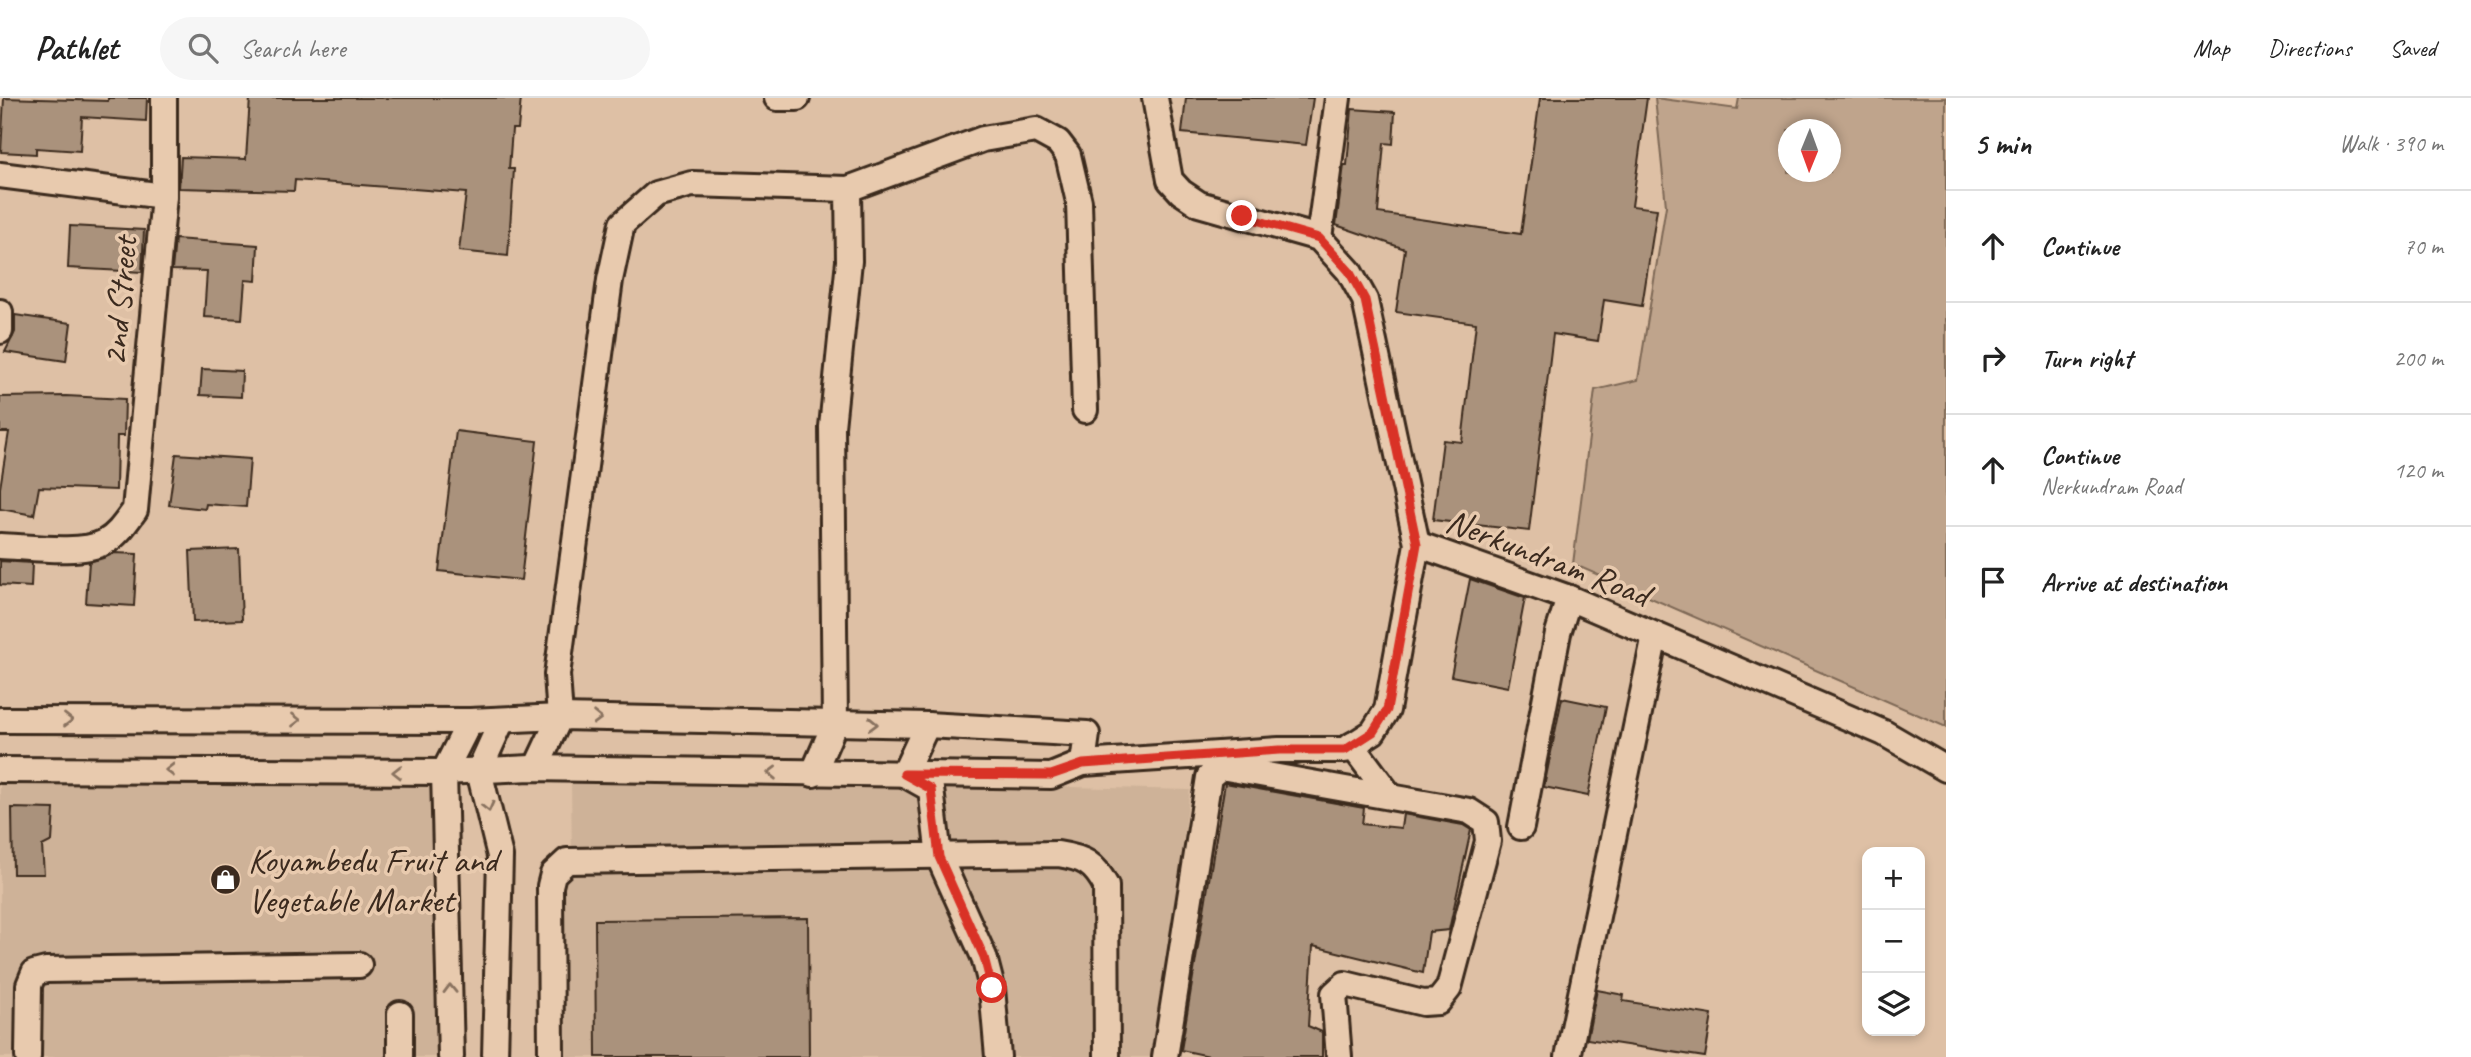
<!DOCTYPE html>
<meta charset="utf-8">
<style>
:root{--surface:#fff;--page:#f6f6f6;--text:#222;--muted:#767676;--line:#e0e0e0}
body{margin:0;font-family:Caveat,sans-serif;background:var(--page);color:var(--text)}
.controls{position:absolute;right:21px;bottom:21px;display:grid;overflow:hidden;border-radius:14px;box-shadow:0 4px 10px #0003}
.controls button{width:63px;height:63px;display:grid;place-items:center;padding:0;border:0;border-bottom:2px solid var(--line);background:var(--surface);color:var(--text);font:35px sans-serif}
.compass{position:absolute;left:1778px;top:21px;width:63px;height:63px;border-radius:50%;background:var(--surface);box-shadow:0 4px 10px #0003;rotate:181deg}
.stop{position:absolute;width:21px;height:21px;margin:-16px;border:5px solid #d93025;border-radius:50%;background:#fff}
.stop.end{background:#d93025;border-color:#fff;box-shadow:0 2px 7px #0008}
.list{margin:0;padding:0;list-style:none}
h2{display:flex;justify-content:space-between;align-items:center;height:91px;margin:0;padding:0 28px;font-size:30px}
h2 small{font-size:23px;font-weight:400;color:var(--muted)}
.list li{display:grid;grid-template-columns:46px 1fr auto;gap:21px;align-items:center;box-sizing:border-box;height:112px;padding:0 28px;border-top:2px solid var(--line)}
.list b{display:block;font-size:26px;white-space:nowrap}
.list p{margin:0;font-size:23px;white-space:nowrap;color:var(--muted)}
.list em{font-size:23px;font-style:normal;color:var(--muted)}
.icon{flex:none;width:38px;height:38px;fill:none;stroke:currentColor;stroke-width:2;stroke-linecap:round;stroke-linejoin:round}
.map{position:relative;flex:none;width:1946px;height:959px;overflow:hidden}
header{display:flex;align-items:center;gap:42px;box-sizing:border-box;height:98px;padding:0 35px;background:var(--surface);border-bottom:2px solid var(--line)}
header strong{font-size:33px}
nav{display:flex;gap:38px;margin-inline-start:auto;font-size:24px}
.search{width:490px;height:63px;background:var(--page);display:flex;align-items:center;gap:18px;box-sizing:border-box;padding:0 24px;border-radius:38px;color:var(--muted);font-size:26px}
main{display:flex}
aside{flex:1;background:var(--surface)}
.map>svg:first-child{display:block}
.built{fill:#ceb298}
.green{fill:#bfa48c;stroke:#7d6755;stroke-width:2;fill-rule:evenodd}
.building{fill:#aa927b;stroke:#3b2a1e;stroke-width:2}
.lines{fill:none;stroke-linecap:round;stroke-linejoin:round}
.minor-casing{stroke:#3b2a1e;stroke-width:30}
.minor{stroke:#e8caae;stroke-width:24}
.oneway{stroke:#89725f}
.route{stroke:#d93025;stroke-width:9}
.labels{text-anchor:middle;stroke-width:7;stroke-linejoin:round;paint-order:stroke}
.street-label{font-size:35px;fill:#3b2a1e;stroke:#e8caae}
.poi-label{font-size:35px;fill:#3b2a1e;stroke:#e8caae;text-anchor:start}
</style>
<header>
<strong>Pathlet</strong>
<div class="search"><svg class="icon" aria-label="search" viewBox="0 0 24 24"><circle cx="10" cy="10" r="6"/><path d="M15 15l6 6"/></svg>Search here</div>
<nav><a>Map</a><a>Directions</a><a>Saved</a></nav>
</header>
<main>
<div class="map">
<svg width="1946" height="959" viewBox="0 0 1946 959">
<rect width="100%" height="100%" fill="#dec0a5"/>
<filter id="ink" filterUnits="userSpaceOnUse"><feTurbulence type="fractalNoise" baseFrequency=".0143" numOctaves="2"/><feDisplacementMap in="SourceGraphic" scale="14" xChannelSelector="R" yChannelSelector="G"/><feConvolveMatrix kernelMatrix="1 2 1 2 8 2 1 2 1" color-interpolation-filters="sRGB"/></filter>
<g filter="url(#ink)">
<g class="built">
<path d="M0,675L450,678L451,959H0Z"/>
<path d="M571,677L1190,692L1155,959H550L545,774L572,773Z"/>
</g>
<path class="green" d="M1655,0L1737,11L1739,0H1946V629L1573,466L1595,292L1638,282L1666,108ZM1788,32H1830V74H1788Z"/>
<g class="building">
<path d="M4,0L108,3V0H147L146,23L82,19L80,53L36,50V56L1,54Z"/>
<path d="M250,0H521L518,31H512L509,71H514L508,158L459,153L466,95L295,82L294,93L179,90L181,59L246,61Z"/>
<path d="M1186,0H1313L1306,47L1182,35Z"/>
<path d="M1540,0H1647L1632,108L1657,111L1642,208L1604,202L1598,243L1553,236L1529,433L1433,422L1443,342L1462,344L1476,225L1396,214L1405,151L1336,127L1344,67H1347L1352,11L1395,14L1393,46L1384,45L1378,115L1521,136Z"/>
<path d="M70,128L144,132L142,174L68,170Z"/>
<path d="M175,141L258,147L256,183L245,182L242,221L204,219L207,173L172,172Z"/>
<path d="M15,217L71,225L66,263L5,254L15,234Z"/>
<path d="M202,271L242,273L241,299L200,297Z"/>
<path d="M66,298L125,301L124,338H117L116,392L39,389L34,417L0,411V390L9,334H0V299Z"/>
<path d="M456,333L537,343L521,482L439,473Z"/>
<path d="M176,356L250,361L246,409L206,406L205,411L169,407Z"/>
<path d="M239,451L242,522L193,524L190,453Z"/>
<path d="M115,455L137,456L134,508L86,505L89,464Z"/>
<path d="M0,463L32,465L31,489L0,487Z"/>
<path d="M1470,481L1525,500L1508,589L1451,578Z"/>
<path d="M1562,600L1606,609L1588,698L1544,689Z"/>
<path d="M1225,685L1364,710L1362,726L1401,730L1403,716L1463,727L1471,732L1449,832L1429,834L1423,875L1313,848L1308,928L1322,934V959H1214L1181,952Z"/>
<path d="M12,710L54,711L52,743L42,748L44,776H13Z"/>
<path d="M808,820L809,959H596L595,822Z"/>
<path d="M1597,892L1624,897L1623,903L1712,917L1705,959L1587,941Z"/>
</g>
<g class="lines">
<defs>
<g id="minor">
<path d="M777,0H797"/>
<path d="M0,77L164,98"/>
<path d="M848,91L983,41L1036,32L1058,44L1068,57L1079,104L1085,312"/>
<path d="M1319,140L1338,0"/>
<path d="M0,214V233"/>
<path d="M1417,446L1569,500L1884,635L1946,671"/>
<path d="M0,448C28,449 81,457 105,444C118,437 126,424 135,412L164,98V0"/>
<path d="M0,622L470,623L560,619L927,627L1087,636L1083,665"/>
<path d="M927,627L904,676L931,691L939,759L984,859L992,890L998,959"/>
<path d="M1352,647L1390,698"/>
<path d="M536,670L560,619L557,577L610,182L622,126L656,96L692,86L848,91L849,163L832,329L835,625L813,676"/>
<path d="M0,672L444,674L531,670L1051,678L1083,665L1279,652H1345L1373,634L1387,612L1417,446L1365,202L1349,173L1319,140L1199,106L1181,94L1170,82L1155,0"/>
<path d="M1521,729L1558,535L1569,500"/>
<path d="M400,916V959"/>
<path d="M28,959L29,887L34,875L46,872L359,867"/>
<path d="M451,959L444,674L470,623"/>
<path d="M495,959L500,758L479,673L502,622"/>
<path d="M551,959L550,788L553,776L567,763L1058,756C1084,760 1094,765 1106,788L1107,959"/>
<path d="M1165,959L1209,679L1221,669L1469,713L1486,724L1488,743L1449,890L1438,904L1423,905L1345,886L1334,896L1339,959"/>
<path d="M1568,959L1655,537"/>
</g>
</defs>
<use href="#minor" class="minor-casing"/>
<use href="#minor" class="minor"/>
</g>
<defs><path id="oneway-chevron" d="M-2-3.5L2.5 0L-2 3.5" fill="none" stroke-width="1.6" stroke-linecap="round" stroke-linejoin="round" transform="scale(1.75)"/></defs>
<g class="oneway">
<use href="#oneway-chevron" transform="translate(597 620) rotate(1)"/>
<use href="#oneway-chevron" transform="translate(68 622)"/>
<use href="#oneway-chevron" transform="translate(296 622)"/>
<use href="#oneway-chevron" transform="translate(873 626) rotate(1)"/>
<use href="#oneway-chevron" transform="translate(170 672) rotate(-180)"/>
<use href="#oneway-chevron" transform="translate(397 674) rotate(-180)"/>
<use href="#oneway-chevron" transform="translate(772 675) rotate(-179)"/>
<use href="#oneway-chevron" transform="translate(488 709) rotate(76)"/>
<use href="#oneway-chevron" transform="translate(450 891) rotate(-91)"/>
</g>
</g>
<g class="lines" filter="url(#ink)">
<path class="route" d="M992,890L984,859L939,759L931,691L904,676L1051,677L1083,666L1279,652H1345L1373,634L1387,612L1417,446L1365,202L1349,173L1319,140L1242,118"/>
</g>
<defs>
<symbol id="shop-disc" viewBox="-11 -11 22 22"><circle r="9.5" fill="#3b2a1e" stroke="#e8caae"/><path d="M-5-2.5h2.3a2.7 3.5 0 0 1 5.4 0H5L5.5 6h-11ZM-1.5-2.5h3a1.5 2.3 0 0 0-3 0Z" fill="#fff"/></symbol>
</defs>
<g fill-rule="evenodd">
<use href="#shop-disc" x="208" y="764" width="35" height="35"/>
</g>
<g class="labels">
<g class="street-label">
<text transform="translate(119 203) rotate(-85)" y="12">2nd Street</text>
<text transform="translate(1548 459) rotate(21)" y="12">Nerkundram Road</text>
</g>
<g class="poi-label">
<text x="248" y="774">Koyambedu Fruit and<tspan x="248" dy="40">Vegetable Market</tspan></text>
</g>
</g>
</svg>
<div class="controls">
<button>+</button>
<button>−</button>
<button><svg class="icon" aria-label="layers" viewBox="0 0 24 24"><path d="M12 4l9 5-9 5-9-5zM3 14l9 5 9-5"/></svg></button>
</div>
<svg class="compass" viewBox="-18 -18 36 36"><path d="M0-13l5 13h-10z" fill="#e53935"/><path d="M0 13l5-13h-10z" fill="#767676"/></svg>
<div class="stop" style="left:992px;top:890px"></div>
<div class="stop end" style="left:1242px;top:118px"></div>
</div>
<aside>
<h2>5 min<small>Walk · 390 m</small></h2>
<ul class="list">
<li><svg class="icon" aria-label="ahead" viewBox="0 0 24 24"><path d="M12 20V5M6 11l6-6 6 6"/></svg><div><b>Continue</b></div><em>70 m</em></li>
<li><svg class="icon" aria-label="right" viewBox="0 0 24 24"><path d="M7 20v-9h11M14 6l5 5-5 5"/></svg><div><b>Turn right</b></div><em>200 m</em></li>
<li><svg class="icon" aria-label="ahead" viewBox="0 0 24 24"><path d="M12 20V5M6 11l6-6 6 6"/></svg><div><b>Continue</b><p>Nerkundram Road</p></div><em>120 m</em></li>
<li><svg class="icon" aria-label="arrive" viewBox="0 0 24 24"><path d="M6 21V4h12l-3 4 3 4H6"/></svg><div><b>Arrive at destination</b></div></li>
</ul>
</aside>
</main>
